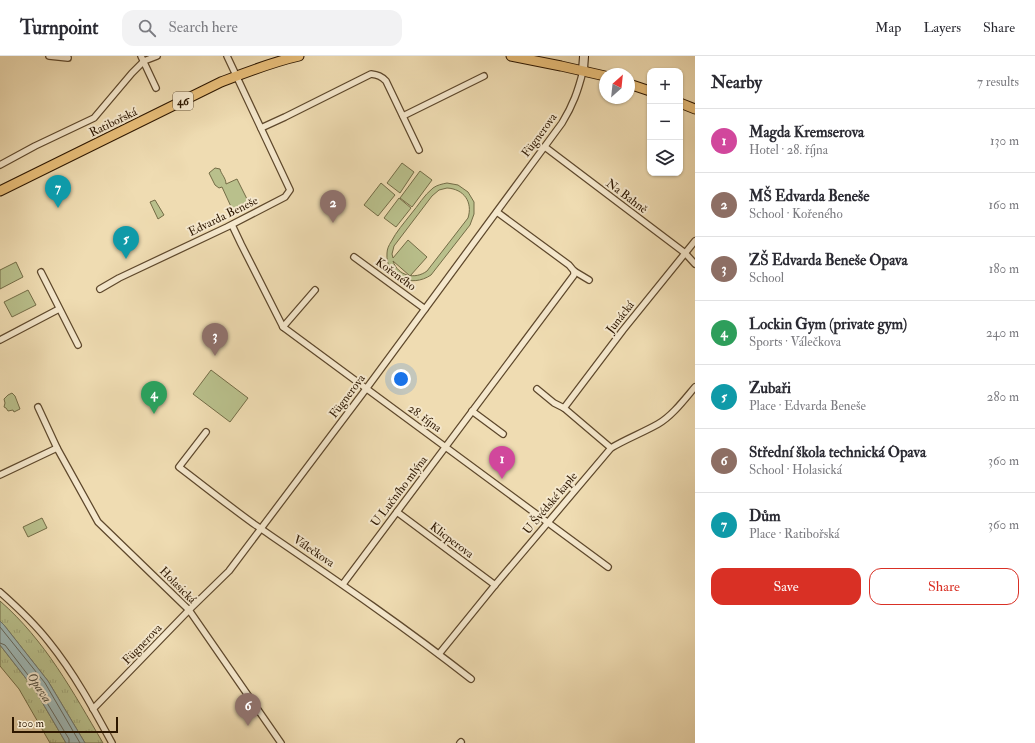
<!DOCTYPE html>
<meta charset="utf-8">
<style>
:root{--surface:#fff;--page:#f2f2f3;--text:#2b2b33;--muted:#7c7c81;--line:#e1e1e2;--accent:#d93025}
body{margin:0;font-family:"IM FELL Double Pica",serif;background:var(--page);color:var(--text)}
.controls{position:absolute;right:12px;top:12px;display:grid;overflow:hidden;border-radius:8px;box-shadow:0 1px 3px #0004}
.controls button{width:36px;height:36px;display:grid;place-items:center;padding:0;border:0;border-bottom:1px solid var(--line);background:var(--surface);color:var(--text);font:20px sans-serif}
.compass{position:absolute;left:599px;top:12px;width:36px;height:36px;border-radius:50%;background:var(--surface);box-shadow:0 1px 3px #0004;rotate:27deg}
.scale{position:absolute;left:12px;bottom:10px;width:106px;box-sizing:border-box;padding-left:4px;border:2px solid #2d1700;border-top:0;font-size:11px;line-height:14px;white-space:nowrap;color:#2d1700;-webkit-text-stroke:3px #f5e8cd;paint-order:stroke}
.you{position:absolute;left:401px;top:323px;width:14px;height:14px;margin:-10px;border:3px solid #fff;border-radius:50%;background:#1a73e8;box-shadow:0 0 0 6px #1a73e833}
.badge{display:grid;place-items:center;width:26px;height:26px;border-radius:50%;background:var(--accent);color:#fff;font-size:13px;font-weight:700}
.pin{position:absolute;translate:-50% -33px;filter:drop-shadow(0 1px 2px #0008)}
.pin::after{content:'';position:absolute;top:21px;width:14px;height:12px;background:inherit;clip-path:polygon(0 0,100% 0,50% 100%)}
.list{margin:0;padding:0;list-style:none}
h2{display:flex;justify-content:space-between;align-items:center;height:52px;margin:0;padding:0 16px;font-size:17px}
h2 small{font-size:13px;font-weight:400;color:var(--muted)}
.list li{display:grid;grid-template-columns:26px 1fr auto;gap:12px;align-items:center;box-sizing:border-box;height:64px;padding:0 16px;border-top:1px solid var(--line)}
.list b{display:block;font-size:15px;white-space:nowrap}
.list p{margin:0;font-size:13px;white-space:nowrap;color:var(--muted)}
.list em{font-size:13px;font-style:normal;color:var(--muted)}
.actions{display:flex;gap:8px;padding:12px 16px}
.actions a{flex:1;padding:9px 0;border:1px solid var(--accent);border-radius:12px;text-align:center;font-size:14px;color:var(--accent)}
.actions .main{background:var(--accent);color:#fff}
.icon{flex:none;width:22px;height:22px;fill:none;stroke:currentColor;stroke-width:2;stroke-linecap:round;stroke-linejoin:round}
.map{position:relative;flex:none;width:695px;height:687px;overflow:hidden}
header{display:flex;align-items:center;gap:24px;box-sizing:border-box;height:56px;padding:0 20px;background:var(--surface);border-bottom:1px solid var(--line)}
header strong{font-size:19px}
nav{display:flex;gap:22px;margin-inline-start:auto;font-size:14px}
.search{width:280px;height:36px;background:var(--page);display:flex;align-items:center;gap:10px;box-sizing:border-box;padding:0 14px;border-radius:12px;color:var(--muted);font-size:15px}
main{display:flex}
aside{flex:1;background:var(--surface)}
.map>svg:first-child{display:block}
.grass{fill:url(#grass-tufts);stroke:#736c46}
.green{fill:#b9c08c;stroke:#736c46;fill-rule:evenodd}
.water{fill:#9fb9b7;stroke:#71786e}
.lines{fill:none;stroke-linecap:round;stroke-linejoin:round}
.shore{stroke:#66685c;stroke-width:1}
.street-casing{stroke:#5e482c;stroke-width:8}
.secondary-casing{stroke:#2d1700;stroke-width:10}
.primary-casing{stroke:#2d1700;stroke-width:11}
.street{stroke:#f5e8cd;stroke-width:5.5}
.secondary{stroke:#f5e8cd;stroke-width:8}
.primary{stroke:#e8be79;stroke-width:9}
.labels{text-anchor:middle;stroke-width:4;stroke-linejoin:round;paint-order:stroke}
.shield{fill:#f5e8cd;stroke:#69563e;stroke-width:1}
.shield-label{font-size:11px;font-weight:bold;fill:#2d1700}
.street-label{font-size:12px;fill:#2d1700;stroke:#f5e8cd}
.water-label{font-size:13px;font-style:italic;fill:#555040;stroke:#f5e8cd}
</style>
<header>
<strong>Turnpoint</strong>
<div class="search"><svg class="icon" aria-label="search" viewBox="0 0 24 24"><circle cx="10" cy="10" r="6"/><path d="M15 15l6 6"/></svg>Search here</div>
<nav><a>Map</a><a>Layers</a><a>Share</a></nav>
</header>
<main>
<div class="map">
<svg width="695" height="687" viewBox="0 0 695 687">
<defs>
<pattern id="grass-tufts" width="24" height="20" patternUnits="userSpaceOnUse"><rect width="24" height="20" fill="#b9c08c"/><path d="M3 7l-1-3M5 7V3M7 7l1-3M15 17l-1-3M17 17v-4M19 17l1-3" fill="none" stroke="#9fa477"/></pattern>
</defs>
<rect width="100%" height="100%" fill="#efdcb2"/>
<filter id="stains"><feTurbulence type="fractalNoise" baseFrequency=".005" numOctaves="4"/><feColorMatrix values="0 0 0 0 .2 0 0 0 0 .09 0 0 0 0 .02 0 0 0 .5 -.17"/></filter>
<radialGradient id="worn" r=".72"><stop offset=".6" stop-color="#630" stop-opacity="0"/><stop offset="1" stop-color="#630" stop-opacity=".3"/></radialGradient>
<g class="grass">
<path d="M0,545C45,584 73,636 103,687H85L48,625L4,569L0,565Z"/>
<path d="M0,589L35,634L66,687H50L19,633L0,610Z"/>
</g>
<g class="green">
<path d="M402,107L414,116L400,137L387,127Z"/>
<path d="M215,112L220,113C221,118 226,122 226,128L237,123L249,147L233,155L222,131L219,132L215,129L209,117Z"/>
<path d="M420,115L432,124L412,151L400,142Z"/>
<path d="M381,127L395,139L378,160L364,149Z"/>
<path d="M447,127L458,129L468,136L474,146V158L470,169L431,219C412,232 385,222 387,197C387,193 389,189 391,186C396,176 404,167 411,158C418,150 424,139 433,132C437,129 442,128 447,127ZM447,132C464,133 473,146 468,162L427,215C415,224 398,220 393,205L410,220L427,201L408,184L393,202L392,198L394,190L432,140L439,134Z"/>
<path d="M399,142L411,152L396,171L384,162Z"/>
<path d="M155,144L164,159L158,163L150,146Z"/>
<path d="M16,206L23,221L0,233V214Z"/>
<path d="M28,234L36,249L12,261L4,246Z"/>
<path d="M211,314L248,342L230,366L193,338Z"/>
<path d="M12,337L15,340L20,353L14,356L13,354L8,355L6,352L4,351L5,347L4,343L8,339Z"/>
<path d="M42,462L47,472L28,481L23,471Z"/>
</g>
<path class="water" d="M0,565L4,569L48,625L85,687H66L35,634L0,589Z"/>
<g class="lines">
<g class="shore">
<path d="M0,571L45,627L80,687"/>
<path d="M0,587L5,589L38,632L69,683V687"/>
</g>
<defs>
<g id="street">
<path d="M49,0L68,2"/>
<path d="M141,0L156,32"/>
<path d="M403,60L484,20"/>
<path d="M261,72L285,61L371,18C378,19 381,20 386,25L419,94"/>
<path d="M545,91L685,197L695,208"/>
<path d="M0,109L35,90L94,62L132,17L144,5L157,0"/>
<path d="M497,156L569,209L574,215L589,224"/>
<path d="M232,169L241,188L283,271L608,511"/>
<path d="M354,201L425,253"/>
<path d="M41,216L78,289"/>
<path d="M100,233L119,222L227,171L285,141L290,134L227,0"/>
<path d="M283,271L315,234"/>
<path d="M0,284L59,253"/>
<path d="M537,333L554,347L564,352L611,392"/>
<path d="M38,351L57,392L98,466L189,554L281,687"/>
<path d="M564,352L623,274L695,185"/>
<path d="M472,355L503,378"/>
<path d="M206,376L179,411C204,430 229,450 254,468C327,518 401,568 471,623"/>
<path d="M0,419L57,392"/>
<path d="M397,456L495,529"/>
<path d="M343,528L574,219V215"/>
<path d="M0,536C17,551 35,568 49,586C74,617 93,652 112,687"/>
<path d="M439,598L495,529L611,392C626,383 642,377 658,368C672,360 684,344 695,331"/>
<path d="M93,653L189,554L229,515L366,333L562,67C573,49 578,35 583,15"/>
<path d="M460,687L461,686"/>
</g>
<path id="secondary" d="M583,15L584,0"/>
<g id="primary">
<path d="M511,0L561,10L605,20"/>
<path d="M629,28L650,35"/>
<path d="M680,47L695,53"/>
<path d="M0,135L221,26C247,16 272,6 299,0"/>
</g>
</defs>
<use href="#street" class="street-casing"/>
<use href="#secondary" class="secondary-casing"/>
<use href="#primary" class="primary-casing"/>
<use href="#street" class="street"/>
<use href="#secondary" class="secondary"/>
<use href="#primary" class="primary"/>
</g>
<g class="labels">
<rect class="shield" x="173" y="36" width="20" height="18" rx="3"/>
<g class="shield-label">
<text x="183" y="49">46</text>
</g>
<g class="street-label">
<text transform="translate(113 66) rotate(-26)" y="4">Ratibořská</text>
<text transform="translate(539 79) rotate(-54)" y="4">Fügnerova</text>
<text transform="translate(627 140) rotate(37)" y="4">Na Bahně</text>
<text transform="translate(223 160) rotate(-26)" y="4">Edvarda Beneše</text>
<text transform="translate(396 218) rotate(36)" y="4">Kořeného</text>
<text transform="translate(620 261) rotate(-52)" y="4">Junácká</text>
<text transform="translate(347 340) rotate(-53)" y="4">Fügnerova</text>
<text transform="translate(425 362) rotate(36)" y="4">28. října</text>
<text transform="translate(399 435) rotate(-53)" y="4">U Lučního mlýna</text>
<text transform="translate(550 447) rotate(-50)" y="4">U Švédské kaple</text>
<text transform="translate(452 484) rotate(37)" y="4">Klicperova</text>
<text transform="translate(314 495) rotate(34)" y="4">Válečkova</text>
<text transform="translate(178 529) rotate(45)" y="4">Holasická</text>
<text transform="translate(142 588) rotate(-46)" y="4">Fügnerova</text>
</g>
<g class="water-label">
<text transform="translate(40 631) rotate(56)" y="5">Opava</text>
</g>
</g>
<rect width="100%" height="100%" filter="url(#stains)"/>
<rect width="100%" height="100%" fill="url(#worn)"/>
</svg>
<div class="controls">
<button>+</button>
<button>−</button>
<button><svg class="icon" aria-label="layers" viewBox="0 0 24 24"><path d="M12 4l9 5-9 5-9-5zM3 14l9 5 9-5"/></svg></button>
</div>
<svg class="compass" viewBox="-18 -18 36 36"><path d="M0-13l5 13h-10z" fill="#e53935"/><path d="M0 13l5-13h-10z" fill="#7c7c81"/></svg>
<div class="scale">100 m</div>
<div class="you"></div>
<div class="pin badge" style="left:502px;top:423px;background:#d1479c">1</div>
<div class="pin badge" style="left:333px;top:167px;background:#8d6e63">2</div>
<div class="pin badge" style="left:215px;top:300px;background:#8d6e63">3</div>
<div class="pin badge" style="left:154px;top:358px;background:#2e9e5b">4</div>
<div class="pin badge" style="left:126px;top:203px;background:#0f9aa8">5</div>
<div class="pin badge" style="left:248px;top:670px;background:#8d6e63">6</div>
<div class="pin badge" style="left:58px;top:152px;background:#0f9aa8">7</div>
</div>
<aside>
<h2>Nearby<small>7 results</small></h2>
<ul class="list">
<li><span class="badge" style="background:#d1479c">1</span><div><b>Magda Kremserova</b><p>Hotel · 28. října</p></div><em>130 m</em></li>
<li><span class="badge" style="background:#8d6e63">2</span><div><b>MŠ Edvarda Beneše</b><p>School · Kořeného</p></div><em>160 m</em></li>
<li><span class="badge" style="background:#8d6e63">3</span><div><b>ZŠ Edvarda Beneše Opava</b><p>School</p></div><em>180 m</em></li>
<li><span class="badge" style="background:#2e9e5b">4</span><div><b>Lockin Gym (private gym)</b><p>Sports · Válečkova</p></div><em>240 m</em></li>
<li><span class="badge" style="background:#0f9aa8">5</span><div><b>Zubaři</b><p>Place · Edvarda Beneše</p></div><em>280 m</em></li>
<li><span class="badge" style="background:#8d6e63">6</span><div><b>Střední škola technická Opava</b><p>School · Holasická</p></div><em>360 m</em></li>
<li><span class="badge" style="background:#0f9aa8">7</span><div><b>Dům</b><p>Place · Ratibořská</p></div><em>360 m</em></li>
</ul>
<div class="actions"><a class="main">Save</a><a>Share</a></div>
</aside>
</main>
